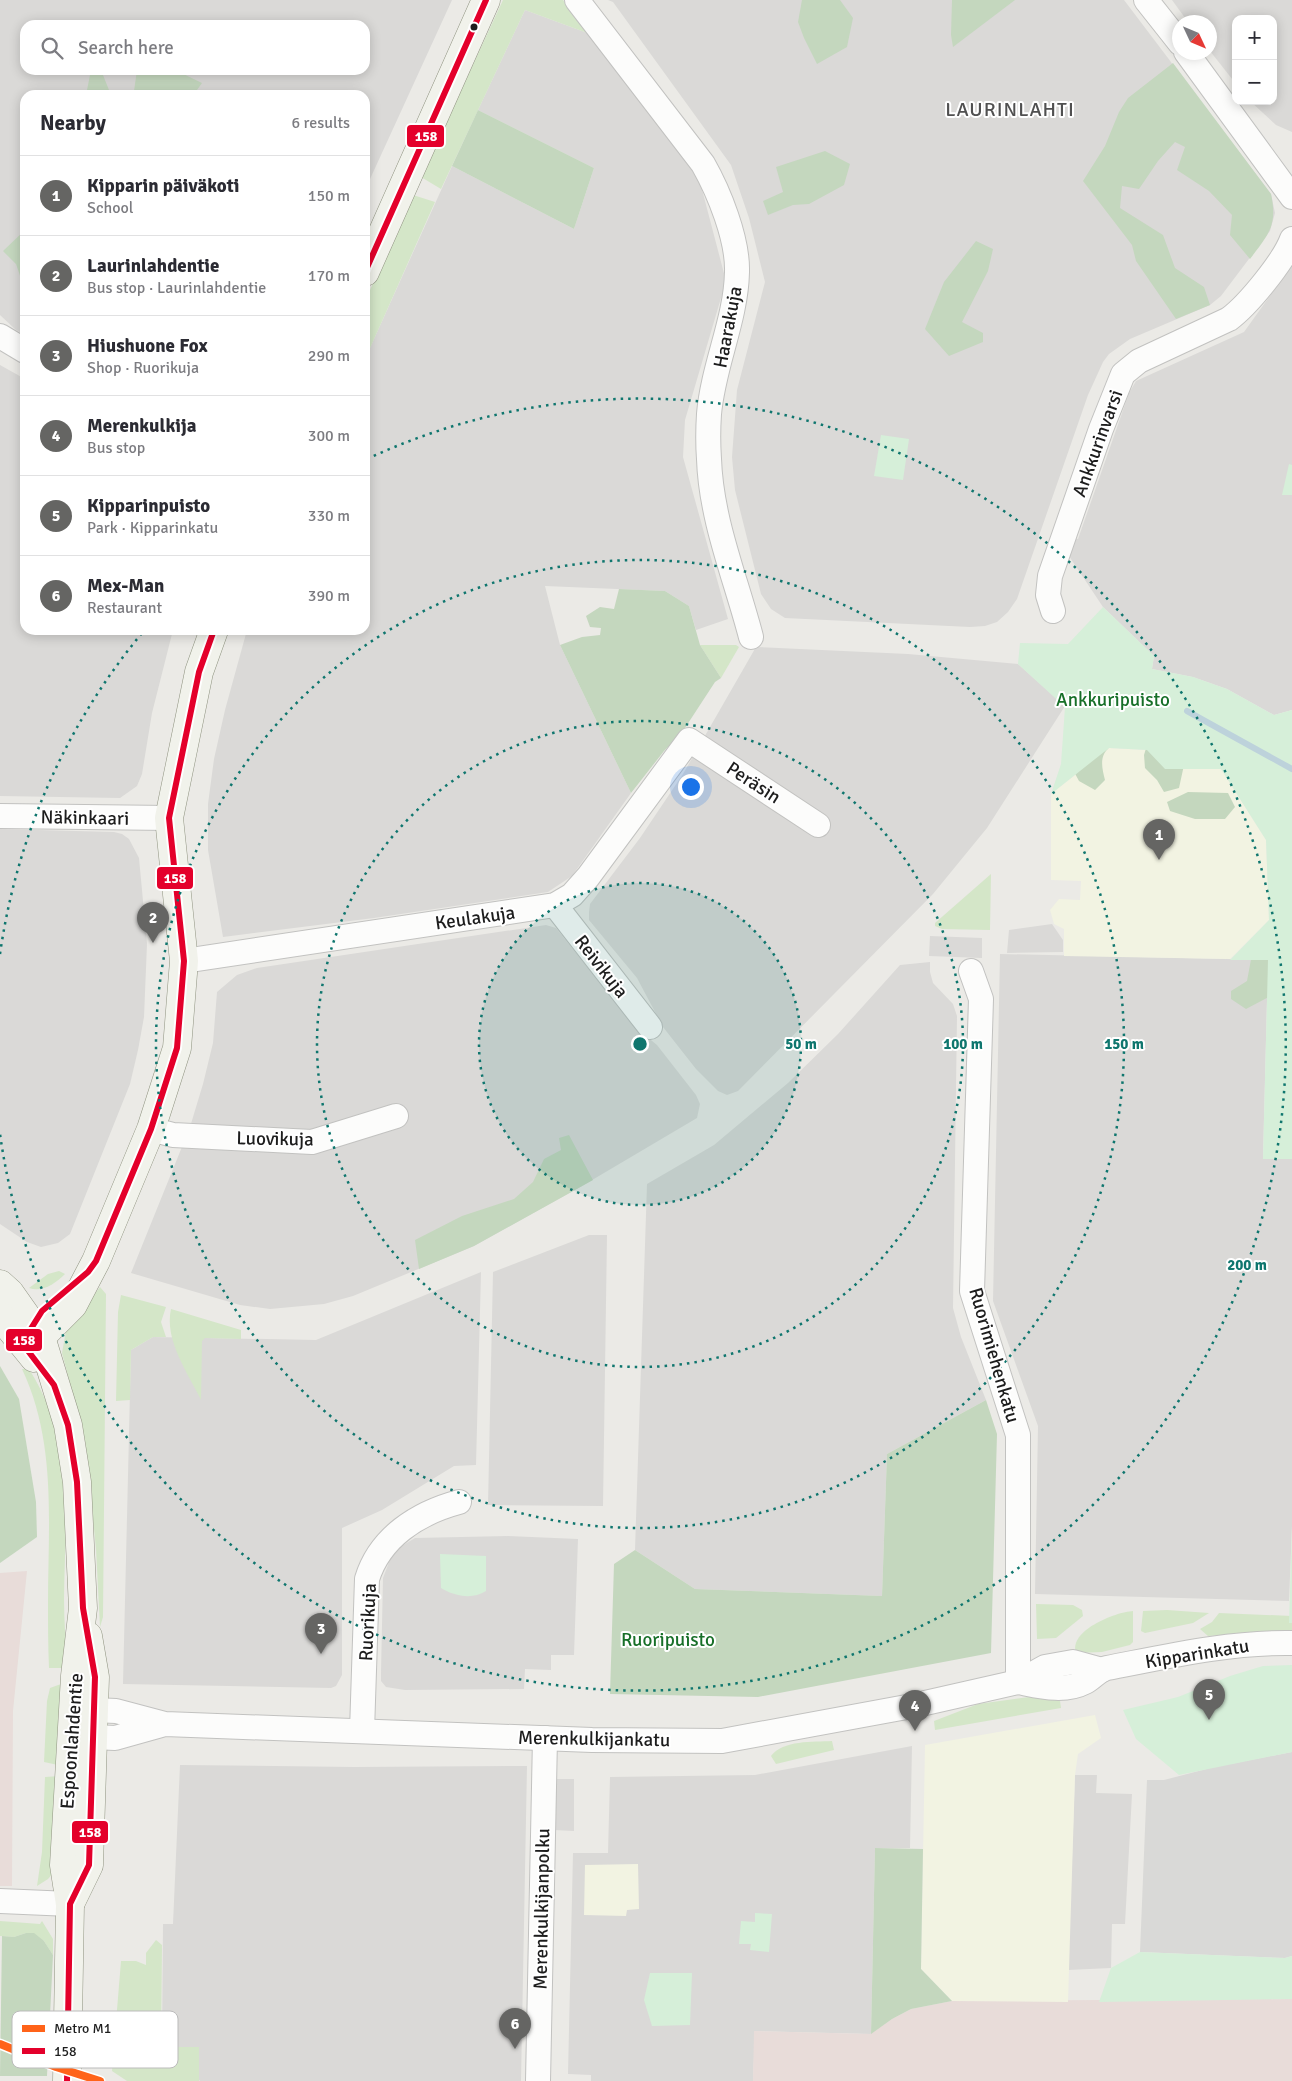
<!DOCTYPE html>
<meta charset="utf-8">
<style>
:root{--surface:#fff;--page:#f7f7f7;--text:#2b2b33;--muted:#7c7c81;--line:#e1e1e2;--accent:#656563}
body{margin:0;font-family:Signika,sans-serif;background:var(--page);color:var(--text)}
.controls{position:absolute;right:15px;top:15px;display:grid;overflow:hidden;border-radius:10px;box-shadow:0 2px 12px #0003}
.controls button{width:45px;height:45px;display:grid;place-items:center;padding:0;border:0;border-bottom:1px solid var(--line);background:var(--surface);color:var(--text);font:25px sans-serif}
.compass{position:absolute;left:1172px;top:15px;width:45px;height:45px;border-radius:50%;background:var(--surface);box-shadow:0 2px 12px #0003;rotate:134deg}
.you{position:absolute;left:690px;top:786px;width:18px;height:18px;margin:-12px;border:4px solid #fff;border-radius:50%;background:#1a73e8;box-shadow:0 0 0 8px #1a73e833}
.badge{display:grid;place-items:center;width:32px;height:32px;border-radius:50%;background:var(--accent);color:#fff;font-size:16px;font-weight:700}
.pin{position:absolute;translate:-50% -41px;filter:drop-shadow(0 1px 2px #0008)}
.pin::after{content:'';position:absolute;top:26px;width:18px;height:15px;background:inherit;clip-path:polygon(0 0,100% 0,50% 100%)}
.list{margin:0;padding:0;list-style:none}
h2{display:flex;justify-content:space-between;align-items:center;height:65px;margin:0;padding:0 20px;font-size:21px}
h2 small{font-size:16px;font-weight:400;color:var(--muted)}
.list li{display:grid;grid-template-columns:32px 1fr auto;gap:15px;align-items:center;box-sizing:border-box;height:80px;padding:0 20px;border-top:1px solid var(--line)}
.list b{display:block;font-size:19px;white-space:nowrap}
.list p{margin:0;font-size:16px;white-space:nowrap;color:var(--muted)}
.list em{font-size:16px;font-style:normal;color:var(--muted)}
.icon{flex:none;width:28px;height:28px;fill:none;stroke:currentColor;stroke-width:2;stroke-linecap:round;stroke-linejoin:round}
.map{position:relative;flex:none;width:1292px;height:2081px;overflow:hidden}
.search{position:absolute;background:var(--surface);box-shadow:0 2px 12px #0003;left:20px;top:20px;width:350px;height:55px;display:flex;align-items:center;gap:12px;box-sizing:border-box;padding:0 18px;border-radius:15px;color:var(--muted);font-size:19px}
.panel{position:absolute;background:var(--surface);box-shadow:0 2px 12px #0003;left:20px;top:90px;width:350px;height:545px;border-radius:15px}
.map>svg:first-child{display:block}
.residential{fill:#dad9d7;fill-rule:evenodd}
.commercial{fill:#e8dcd9}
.education{fill:#f2f3e2}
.religious{fill:#d9d9d7}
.grass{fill:#d4e6c8}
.forest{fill:#c4d7be}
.park{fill:#d6efd9}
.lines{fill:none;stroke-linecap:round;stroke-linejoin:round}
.stream{stroke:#bdd2db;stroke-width:6}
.street-casing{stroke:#c2c2c0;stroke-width:26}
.secondary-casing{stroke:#8f9380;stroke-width:29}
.street{stroke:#fcfcfb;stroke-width:24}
.secondary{stroke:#f1f2eb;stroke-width:28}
.bus-1-casing{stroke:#fff;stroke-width:10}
.bus-1{stroke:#e4002b;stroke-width:6}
.metro-1-casing{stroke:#fff;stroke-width:11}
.metro-1{stroke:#ff6319;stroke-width:8}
.ring{fill:none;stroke:#0f766e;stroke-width:2.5;stroke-dasharray:2.5 5}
.bus-dot{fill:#1d1d1d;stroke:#fff;stroke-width:2}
.labels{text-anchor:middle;stroke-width:4;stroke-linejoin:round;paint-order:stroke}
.street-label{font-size:19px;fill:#1d1d1d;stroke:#fff}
.park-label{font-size:19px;fill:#176f28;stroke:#fff}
.neighbourhood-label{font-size:20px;letter-spacing:1px;fill:#505050;stroke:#fff}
.key{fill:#fff;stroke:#bbb;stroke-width:1}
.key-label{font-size:14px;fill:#1d1d1d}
.centre{fill:#0f766e;stroke:#fff;stroke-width:2.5}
.ring-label{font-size:15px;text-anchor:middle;font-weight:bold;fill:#0f766e;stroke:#fff;stroke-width:4;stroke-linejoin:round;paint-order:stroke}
.line-badge{stroke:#fff;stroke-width:2}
.badge-label{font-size:14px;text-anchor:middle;font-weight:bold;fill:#fff}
</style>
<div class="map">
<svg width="1292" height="2081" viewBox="0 0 1292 2081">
<rect width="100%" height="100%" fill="#ebeae6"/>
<g class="residential">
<path d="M0,0H452L365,190V95H25V335L16,330L0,315ZM25,25H365V70H25Z"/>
<path d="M608,0H1124L1271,194L1275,213L1270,231L1221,296L1210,305L1130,339L1109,354L1103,362L1088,395L1017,599L1008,612L997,622L985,626L970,627L785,618L771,609L761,594L735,490L732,457L737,390L765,282L749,218L731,165L613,2Z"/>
<path d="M1172,0H1292V132L1276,125L1250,101H1273V19H1236V84L1210,51V22H1188Z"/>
<path d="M525,10L590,34L699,178L726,281L685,420L683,457L728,619L696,630L689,606L665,591L545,586L560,645L631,793L572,876L548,892L374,918L223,937L208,850V804L214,759L225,710L247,630H365V359L452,166L574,229L594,168L478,110Z"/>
<path d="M1292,265V710L1274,715L1227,689L1193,677L1152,669L1154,656L1103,607L1067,553L1073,538L1078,539L1129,393L1136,381L1244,332Z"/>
<path d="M0,365L25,379V630H173L152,713L142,774L137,786L120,798L0,796Z"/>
<path d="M756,647L908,654L1018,664L1065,706L987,828L933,894L738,1091L727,1095L718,1091L696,1069L663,1027L637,978L589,920V912L590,904L640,838L683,774Z"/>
<path d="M0,829L114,832L122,834L129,839L139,858L147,944L144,1017L138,1050L130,1084L70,1234L58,1243L41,1247L27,1242L0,1224Z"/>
<path d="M1052,924L1063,940V952L1007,953L1009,930Z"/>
<path d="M546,925L556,928L635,1027L657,1045L696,1095L700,1104L697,1118L582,1186L474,1246L353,1296L324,1304L270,1309L240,1305L131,1273L190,1127L203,1084L213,1043L217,992L237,975L257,968Z"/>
<path d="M930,936L982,938V958L929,956Z"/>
<path d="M1000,954L1268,960L1263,1158L1292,1159V1526L1289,1601L1035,1594L1038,1426L993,1301Z"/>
<path d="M930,962V972L933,983L953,1004L957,1016L953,1308L961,1337L986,1400L887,1454L882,1596L695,1589L635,1550L647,1184L714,1145L788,1083L838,1034L900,965Z"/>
<path d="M589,1235H607L603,1506L488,1505L493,1272Z"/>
<path d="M481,1272L476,1465L454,1466L382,1510L342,1528V1675L336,1686L331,1688L123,1684L131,1350L153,1337L316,1340Z"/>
<path d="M508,1536L578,1539L574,1655H551V1670L525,1669L524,1689L405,1690L386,1687L381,1681V1673L383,1578L391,1557L400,1547L415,1538Z"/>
<path d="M912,1746L910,1848H875L871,2034L755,2031L753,2081H591V2075L568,2074L573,1853H608L610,1777L755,1775Z"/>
<path d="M180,1765L354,1767L527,1766L521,2081H200L162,2042L163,1924H173Z"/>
<path d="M1075,1775H1097L1096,1793L1132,1794L1125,1924H1112L1111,1968L1068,1970Z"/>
<path d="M554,1779H574V1831L554,1830Z"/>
</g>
<g class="commercial">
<path d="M27,1571L13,1711L12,1886H0V1573Z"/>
<path d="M1292,1999V2081H753L754,2031L870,2034L892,2019L911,2009L952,2001Z"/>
</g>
<g class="education">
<path d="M1109,748L1147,750L1165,769H1221L1266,840L1269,920L1230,959L1064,956V929L1054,924L1050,910L1059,899L1080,900L1081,881L1051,880V794Z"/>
<path d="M1095,1715L1101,1738L1078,1754L1075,1775L1068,2002L952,2001L921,1969L925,1745Z"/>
<path d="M638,1864L639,1909L627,1910L626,1916L584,1915L585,1865Z"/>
</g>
<path class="religious" d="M1292,1752V1956L1285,1958L1140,1952L1147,1780H1164L1214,1767Z"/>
<g class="grass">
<path d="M503,0H563L590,34L525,10L441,189L421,177Z"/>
<path d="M413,195L435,202L367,355L365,301Z"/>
<path d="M700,645H736L739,647L721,678Z"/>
<path d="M991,874L990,930L942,929L935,926V923Z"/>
<path d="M59,1271L65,1274C56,1283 42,1293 29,1288L48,1274Z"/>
<path d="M100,1287L106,1294L103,1617L100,1627L96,1549L85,1440L62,1353L66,1331Z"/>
<path d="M121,1295L166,1307L161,1322L166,1337H153L131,1350L130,1400L116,1401L118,1312Z"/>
<path d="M171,1309L241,1330V1339L205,1338L202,1341L201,1400C188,1373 164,1340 171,1309Z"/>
<path d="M22,1369H29C76,1444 65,1515 64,1599C64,1622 66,1645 67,1668H49C48,1646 48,1624 48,1603C48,1524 57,1443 22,1369Z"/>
<path d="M1036,1604L1073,1605L1082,1610L1083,1616L1056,1638L1037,1639Z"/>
<path d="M1167,1610L1209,1613L1193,1623L1145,1633L1141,1631L1143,1611Z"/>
<path d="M1133,1611V1642L1130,1645L1102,1652L1076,1653C1068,1631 1115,1612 1133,1611Z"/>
<path d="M1219,1613L1292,1616V1630L1208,1636L1200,1629L1212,1622Z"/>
<path d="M61,1684L58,1765L44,1762L47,1701L50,1688Z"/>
<path d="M1059,1693L1061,1708L935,1730L934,1721L978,1704Z"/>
<path d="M832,1741L834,1750L776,1764L771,1756C783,1740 813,1742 832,1741Z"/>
<path d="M60,1776L54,1872L48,1879L37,1886L42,1852L45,1777Z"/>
<path d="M0,1921L40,1924L42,1921L53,1939V1955L44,1941L26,1933L14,1937L0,1936Z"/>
<path d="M156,1940L162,1945L161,2047H199V2081H127L112,2071L121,1961H136L146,1965V1953Z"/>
</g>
<g class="forest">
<path d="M802,0H840L853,18L847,47L817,64L804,38L798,22Z"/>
<path d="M952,0H1015L953,47L951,35Z"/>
<path d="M1173,63L1271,194C1278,226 1268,235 1250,259L1230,235L1232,215L1209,191L1177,170L1185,147L1175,142L1158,161L1139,189L1122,186L1120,208L1163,235L1175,268L1204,287L1210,305L1176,319L1136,261L1132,245L1083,181L1105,146L1119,112L1128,98Z"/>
<path d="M88,70H101L109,90L105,95H86L90,75Z"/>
<path d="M137,70H175L202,83L197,90C177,90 152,102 134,91Z"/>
<path d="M478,110L594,168L574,229L452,166Z"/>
<path d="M825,151L850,164L844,185L809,204L793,205L768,215L763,201L783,192L776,167Z"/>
<path d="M25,230V290L16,264L3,251Z"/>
<path d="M976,241L993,249L988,271L962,322L983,333V342L949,356L925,329L944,282Z"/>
<path d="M619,589L665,591L689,606L700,645L721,678L715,682L683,731L664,751L631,793L560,645L582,637L600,635L601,628L590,627L586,616L600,607L614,609Z"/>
<path d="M1147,745L1184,765L1179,788L1164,792L1157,780L1145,768L1144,755Z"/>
<path d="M1109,748C1099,756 1102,768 1105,780L1095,790L1079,781L1072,768Z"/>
<path d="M1188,792L1228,793L1235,807L1225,819H1195L1170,811L1167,802Z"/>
<path d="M1280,925V991L1246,1009L1231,999V991L1247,981L1252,954Z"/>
<path d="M569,1135L593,1180L474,1246L419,1269L415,1240L462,1216L514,1199L533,1182L544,1159L561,1150L559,1138Z"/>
<path d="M0,1366L19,1399L36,1502L37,1537L0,1563Z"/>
<path d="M986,1400L997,1434L991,1653L758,1697L610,1694L614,1564L635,1550L695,1589L882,1596L887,1454Z"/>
<path d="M875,1848L923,1849L921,1969L952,2001L911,2009L892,2019L871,2034Z"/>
<path d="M26,1933H34L44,1941L53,1955L47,2076H0L2,1936L14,1937Z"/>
</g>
<g class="park">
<path d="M881,435L909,439L903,480L874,476Z"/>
<path d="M1289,464L1292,465V495H1282Z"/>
<path d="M1103,607L1154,656L1152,669L1193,677L1227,689L1274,715L1292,710V1159H1263L1268,960H1230L1269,920L1266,840L1221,769H1165L1147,750L1109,748L1051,794L1061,764L1065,707L1018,664L1020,643L1068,644Z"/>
<path d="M1292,1526V1623H1289Z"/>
<path d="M440,1554L486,1556V1591C472,1600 454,1596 441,1588Z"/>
<path d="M1292,1665V1752L1179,1775L1136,1739L1123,1710L1178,1697L1230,1676L1263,1666Z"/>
<path d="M755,1913L772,1914L769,1952L750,1950L751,1944H739L741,1921L755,1922Z"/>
<path d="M1140,1952L1285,1958L1292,1956V1999L1099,2002L1111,1968Z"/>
<path d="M650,1973H692L690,2025L652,2026L644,2000Z"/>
</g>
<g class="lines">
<path class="stream" d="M1187,711L1292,769"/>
<defs>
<g id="street">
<path d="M577,0L703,164C719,192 738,239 737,272C736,320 713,366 709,414C708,429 708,445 709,459C711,520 736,579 751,637"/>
<path d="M1146,0L1180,43"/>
<path d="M1186,52L1292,197"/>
<path d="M0,336L25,351"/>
<path d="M1053,611L1048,595L1050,576L1101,429L1123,374L1139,361L1229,319C1248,305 1284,261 1292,239"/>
<path d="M0,816L169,818"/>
<path d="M555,905L650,1027"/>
<path d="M184,961L555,905L572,895L588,877L689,740L818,825"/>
<path d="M971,971L981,999L972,1291L1018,1435V1682"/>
<path d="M151,1129L173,1135L312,1142L396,1116"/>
<path d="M1018,1682C1039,1686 1064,1693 1085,1682C1093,1678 1098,1670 1107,1668C1169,1656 1229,1642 1292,1643"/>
<path d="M165,1724L115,1738L93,1737L71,1725L94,1710L116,1711L165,1724L592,1740L722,1741L912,1706L1018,1682L1045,1667L1073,1662L1102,1670"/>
<path d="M362,1731L367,1579C380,1537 418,1513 459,1502"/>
<path d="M0,1901L70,1904"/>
<path d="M538,2081L545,1738"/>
</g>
<g id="secondary">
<path d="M365,272L486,0"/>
<path d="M0,1284L10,1293L41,1337L68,1425L77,1482L83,1608L75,1676L64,1865L70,1904L67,2081"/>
<path d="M0,1316L34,1358"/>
<path d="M24,1342L41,1337L73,1305L96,1261L151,1129L177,1048L184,961L169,818L199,672L214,630"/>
<path d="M70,1904L89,1865L95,1677L88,1636"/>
</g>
</defs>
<use href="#street" class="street-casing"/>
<use href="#secondary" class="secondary-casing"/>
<use href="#street" class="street"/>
<use href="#secondary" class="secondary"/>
<defs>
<g id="bus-1">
<path d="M365,272L486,0"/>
<path d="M67,2081L70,1904L89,1865L95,1677L83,1608L77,1482L68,1425L54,1385L22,1343L42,1311L88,1272L96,1261L151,1129L177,1048L184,961L169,818L199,672L214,630"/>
</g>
</defs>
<use href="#bus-1" class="bus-1-casing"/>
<use href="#bus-1" class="bus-1"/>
<defs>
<path id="metro-1" d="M0,2044L56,2067L100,2081"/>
</defs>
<use href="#metro-1" class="metro-1-casing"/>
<use href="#metro-1" class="metro-1"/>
</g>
<circle cx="640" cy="1044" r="161" fill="#0f766e" fill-opacity=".12"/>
<g class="ring">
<circle cx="640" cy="1044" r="161"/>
<circle cx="640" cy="1044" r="323"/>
<circle cx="640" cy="1044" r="484"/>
<path d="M0 954A646 646 0 0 1 142 633M367 459A646 646 0 1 1 0 1134"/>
</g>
<circle class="bus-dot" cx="474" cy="27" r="4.5"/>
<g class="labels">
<g class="street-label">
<text transform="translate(727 327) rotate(-79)" y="7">Haarakuja</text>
<text transform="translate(1097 443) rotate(-70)" y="7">Ankkurinvarsi</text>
<text transform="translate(754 782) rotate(33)" y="7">Peräsin</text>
<text transform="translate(85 817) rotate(1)" y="7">Näkinkaari</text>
<text transform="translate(475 917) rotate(-8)" y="7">Keulakuja</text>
<text transform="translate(602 966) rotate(52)" y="7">Reivikuja</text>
<text transform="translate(275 1138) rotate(1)" y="7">Luovikuja</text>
<text transform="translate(995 1355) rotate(74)" y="7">Ruorimiehenkatu</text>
<text transform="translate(367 1622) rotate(-87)" y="7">Ruorikuja</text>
<text transform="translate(1197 1653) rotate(-9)" y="7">Kipparinkatu</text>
<text transform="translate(594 1738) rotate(1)" y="7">Merenkulkijankatu</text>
<text transform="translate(71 1741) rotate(-86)" y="7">Espoonlahdentie</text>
<text transform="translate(541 1909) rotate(-89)" y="7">Merenkulkijanpolku</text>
</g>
<g class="park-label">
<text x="1113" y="706">Ankkuripuisto</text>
<text x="668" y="1646">Ruoripuisto</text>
</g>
<g class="neighbourhood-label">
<text x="1010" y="116">LAURINLAHTI</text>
</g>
</g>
<rect x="12" y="2011" width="166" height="57" rx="8" class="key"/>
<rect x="22" y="2025" width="23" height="7" fill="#ff6319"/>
<rect x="22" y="2048" width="23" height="6" fill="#e4002b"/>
<g class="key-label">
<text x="54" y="2033">Metro M1</text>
<text x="54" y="2056">158</text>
</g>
<circle cx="640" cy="1044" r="8" class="centre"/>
<g class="ring-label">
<text x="801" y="1049">50 m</text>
<text x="963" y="1049">100 m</text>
<text x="1124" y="1049">150 m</text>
<text x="1247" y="1270">200 m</text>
</g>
<g class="line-badge">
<rect x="406" y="124" width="39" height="24" rx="5" fill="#e4002b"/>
<rect x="156" y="866" width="38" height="24" rx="5" fill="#e4002b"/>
<rect x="5" y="1328" width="38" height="24" rx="5" fill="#e4002b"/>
<rect x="71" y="1820" width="38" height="24" rx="5" fill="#e4002b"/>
</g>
<g class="badge-label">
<text x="426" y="141">158</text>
<text x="175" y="883">158</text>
<text x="24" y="1345">158</text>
<text x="90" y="1837">158</text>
</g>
</svg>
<div class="controls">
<button>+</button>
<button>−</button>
</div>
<svg class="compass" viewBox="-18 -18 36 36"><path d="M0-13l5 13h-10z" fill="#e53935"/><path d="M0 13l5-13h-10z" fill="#7c7c81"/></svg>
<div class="you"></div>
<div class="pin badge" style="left:1159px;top:860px">1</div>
<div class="pin badge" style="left:153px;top:943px">2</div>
<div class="pin badge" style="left:321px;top:1654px">3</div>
<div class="pin badge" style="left:915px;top:1731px">4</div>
<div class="pin badge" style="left:1209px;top:1720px">5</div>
<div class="pin badge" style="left:515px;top:2049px">6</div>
<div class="search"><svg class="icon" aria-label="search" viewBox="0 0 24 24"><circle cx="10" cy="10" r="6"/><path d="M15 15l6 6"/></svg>Search here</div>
<section class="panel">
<h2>Nearby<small>6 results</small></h2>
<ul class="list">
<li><span class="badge">1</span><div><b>Kipparin päiväkoti</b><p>School</p></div><em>150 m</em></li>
<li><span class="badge">2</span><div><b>Laurinlahdentie</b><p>Bus stop · Laurinlahdentie</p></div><em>170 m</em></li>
<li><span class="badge">3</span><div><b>Hiushuone Fox</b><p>Shop · Ruorikuja</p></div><em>290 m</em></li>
<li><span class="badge">4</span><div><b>Merenkulkija</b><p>Bus stop</p></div><em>300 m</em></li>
<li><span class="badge">5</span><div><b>Kipparinpuisto</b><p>Park · Kipparinkatu</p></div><em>330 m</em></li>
<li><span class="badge">6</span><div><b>Mex-Man</b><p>Restaurant</p></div><em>390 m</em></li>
</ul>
</section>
</div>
